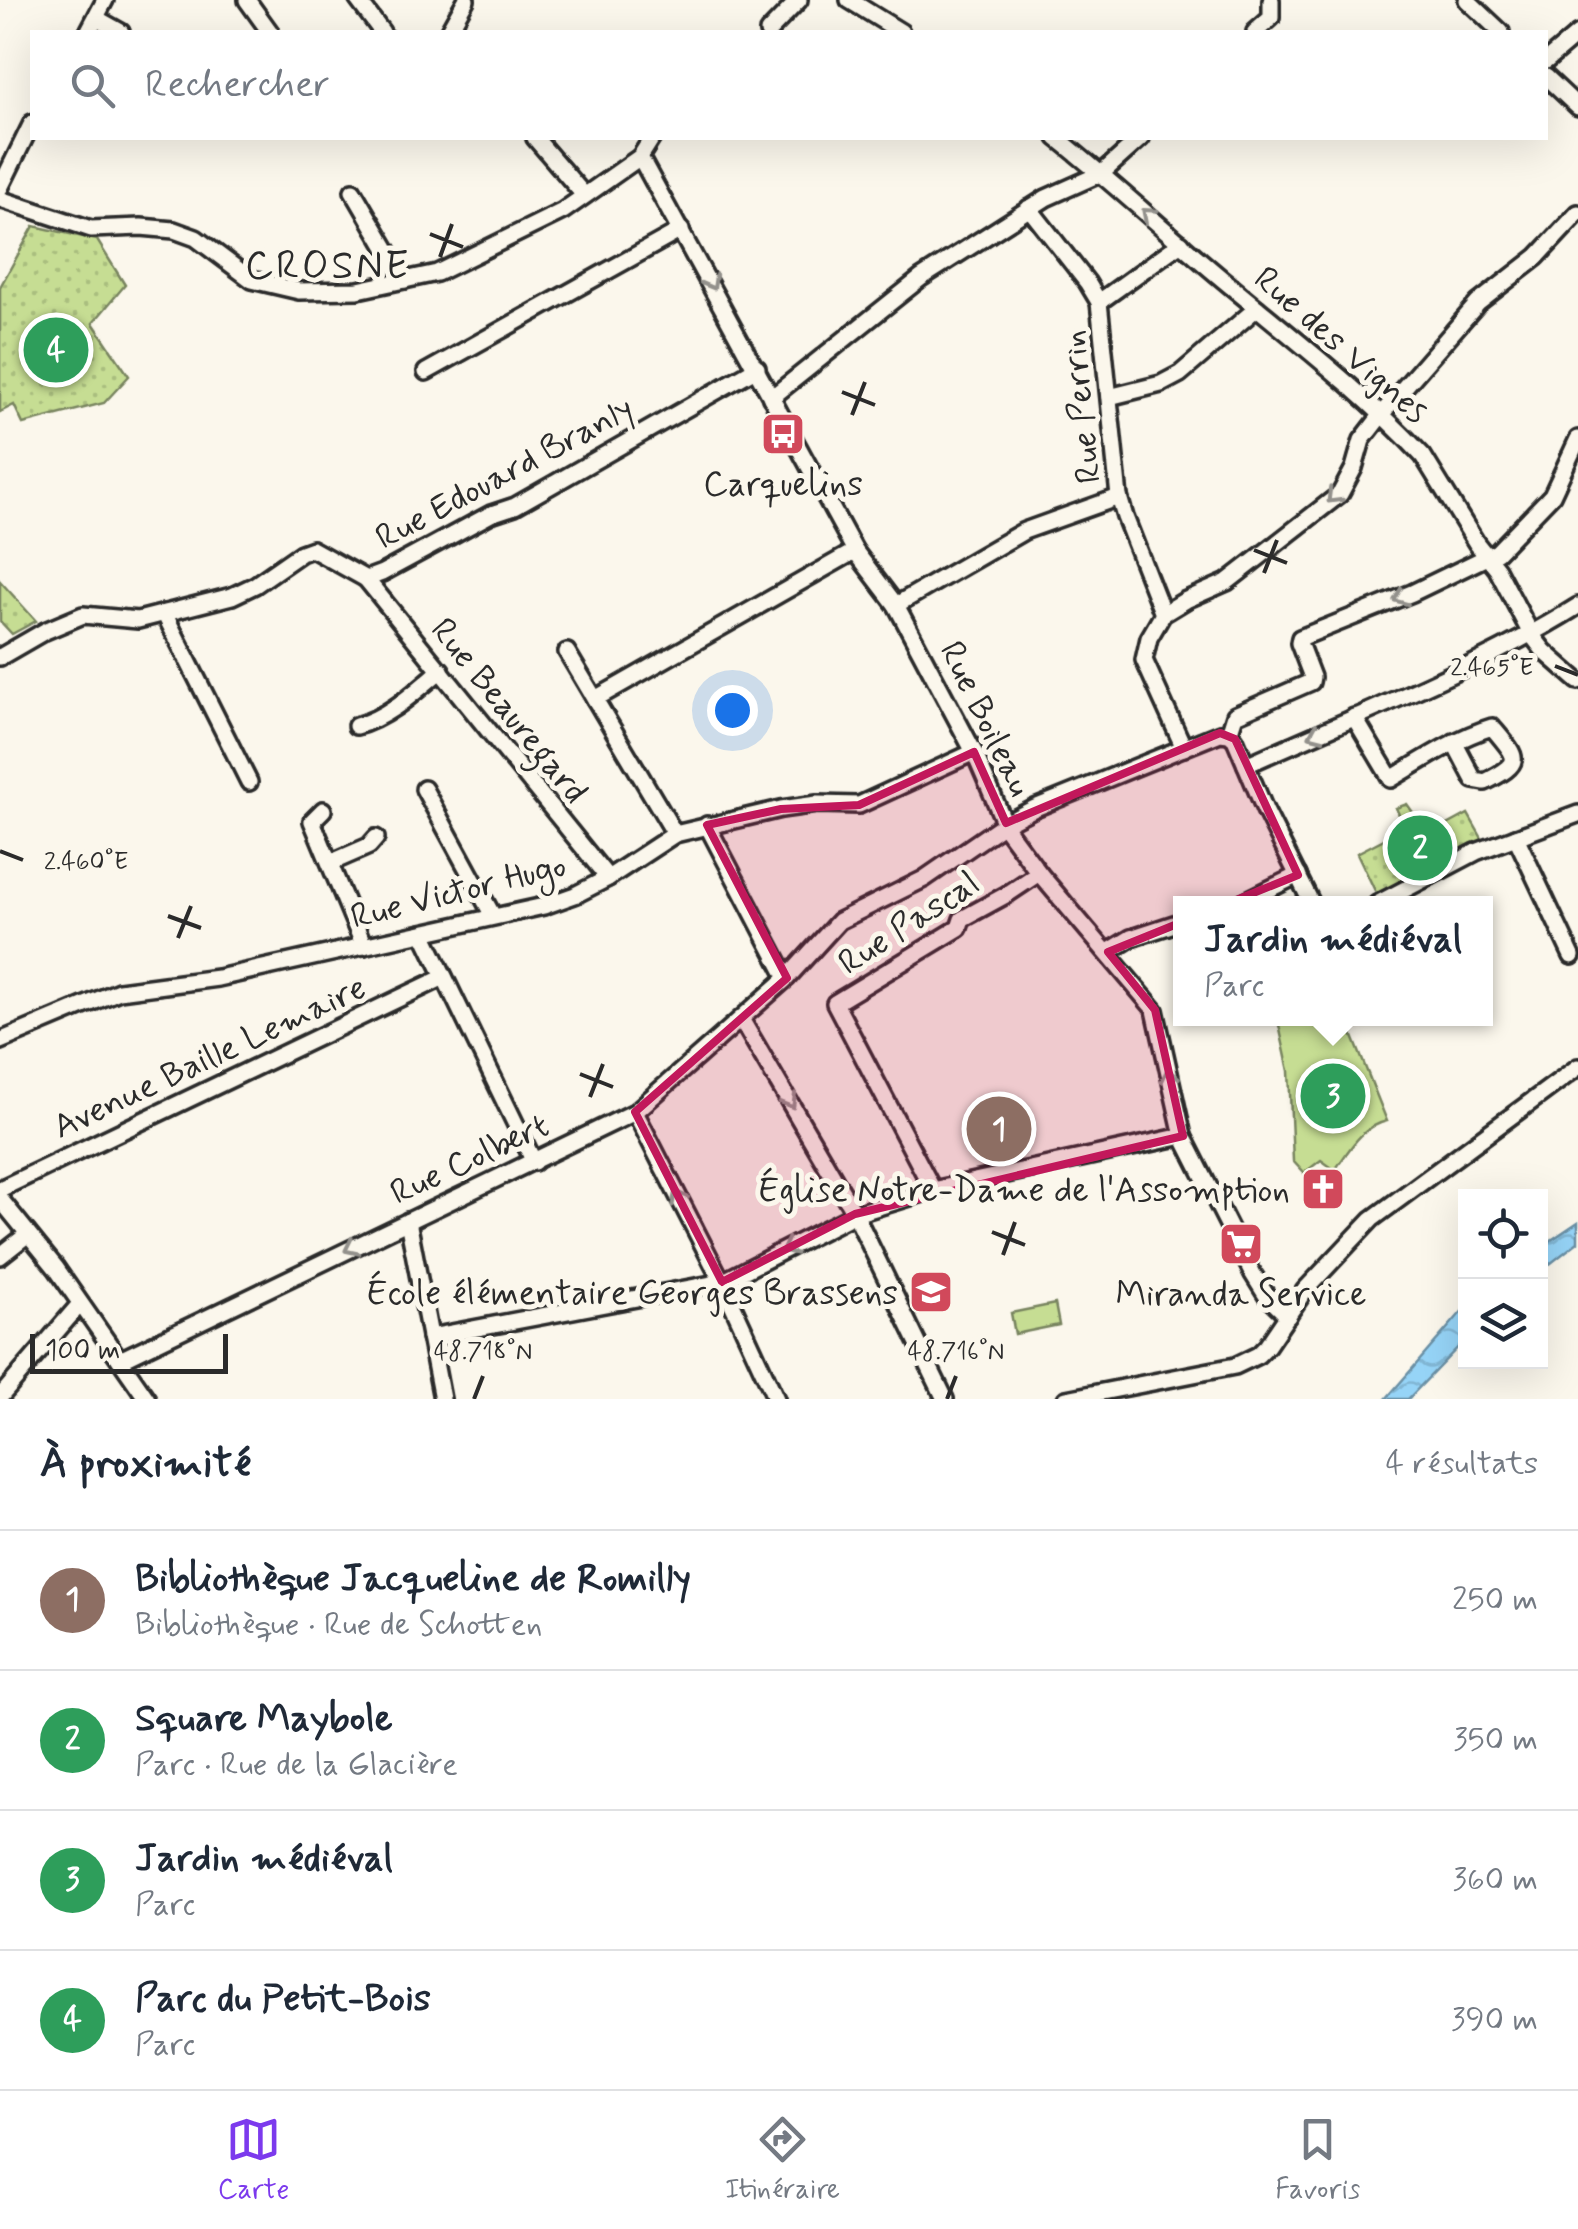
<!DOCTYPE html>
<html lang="fr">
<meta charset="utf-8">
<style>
:root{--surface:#fff;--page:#f2f2f3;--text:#1f2937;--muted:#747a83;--line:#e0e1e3;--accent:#7c3aed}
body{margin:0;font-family:Mynerve,sans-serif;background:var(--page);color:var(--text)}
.controls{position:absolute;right:30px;bottom:30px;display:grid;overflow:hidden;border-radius:0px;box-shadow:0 10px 40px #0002}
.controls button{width:90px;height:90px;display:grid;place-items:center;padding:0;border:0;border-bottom:2px solid var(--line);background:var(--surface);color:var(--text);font:50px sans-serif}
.scale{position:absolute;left:30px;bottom:25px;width:198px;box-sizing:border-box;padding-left:10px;border:5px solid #2b2b2b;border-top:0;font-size:28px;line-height:35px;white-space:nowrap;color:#2b2b2b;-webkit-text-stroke:8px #fbf7ec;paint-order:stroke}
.you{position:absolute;left:732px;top:710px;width:35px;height:35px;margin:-25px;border:8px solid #fff;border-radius:50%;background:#1a73e8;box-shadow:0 0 0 15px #1a73e833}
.badge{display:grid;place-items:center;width:65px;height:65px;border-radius:50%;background:var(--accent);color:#fff;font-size:32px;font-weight:700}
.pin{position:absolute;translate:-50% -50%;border:5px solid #fff;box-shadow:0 2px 10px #0006}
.popup{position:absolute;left:1173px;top:896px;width:320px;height:130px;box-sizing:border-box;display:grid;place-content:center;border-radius:0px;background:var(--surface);filter:drop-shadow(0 2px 8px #0005);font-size:32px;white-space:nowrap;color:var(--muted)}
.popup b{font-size:38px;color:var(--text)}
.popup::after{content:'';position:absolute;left:50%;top:100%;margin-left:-20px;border:20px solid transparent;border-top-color:var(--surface)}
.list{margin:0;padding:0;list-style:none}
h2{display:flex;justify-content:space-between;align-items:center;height:130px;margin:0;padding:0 40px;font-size:42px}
h2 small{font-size:32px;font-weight:400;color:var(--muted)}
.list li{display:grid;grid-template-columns:65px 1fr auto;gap:30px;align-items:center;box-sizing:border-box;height:140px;padding:0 40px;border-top:2px solid var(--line)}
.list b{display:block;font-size:38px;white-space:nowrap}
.list p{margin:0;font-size:32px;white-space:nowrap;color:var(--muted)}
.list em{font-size:32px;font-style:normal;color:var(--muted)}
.icon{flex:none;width:55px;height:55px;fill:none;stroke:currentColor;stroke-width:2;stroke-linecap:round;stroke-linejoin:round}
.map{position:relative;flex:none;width:1578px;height:1399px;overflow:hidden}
.search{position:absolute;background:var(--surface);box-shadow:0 10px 40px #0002;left:30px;right:30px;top:30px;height:110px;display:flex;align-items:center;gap:25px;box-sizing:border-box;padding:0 35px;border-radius:0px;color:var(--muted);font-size:38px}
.sheet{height:690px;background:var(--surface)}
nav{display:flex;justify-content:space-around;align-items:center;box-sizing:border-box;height:140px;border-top:2px solid var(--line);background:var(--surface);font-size:28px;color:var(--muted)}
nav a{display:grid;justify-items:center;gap:5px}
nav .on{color:var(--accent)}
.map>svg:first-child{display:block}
.grass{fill:url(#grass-dots);stroke:#78845f;stroke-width:2.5}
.garden{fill:#c6dd93;stroke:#78845f;stroke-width:2.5}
.water{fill:url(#water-waves);stroke:#6b90a5;stroke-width:2.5}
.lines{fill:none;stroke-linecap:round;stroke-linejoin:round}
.minor-casing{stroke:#2b2b2b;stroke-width:22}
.minor{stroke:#fbf7ec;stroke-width:15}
.oneway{stroke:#93918c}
.marked{fill:#c2185b;fill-opacity:0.2;stroke:#c2185b;stroke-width:8;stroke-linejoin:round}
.ticks{fill:none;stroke:#2b2b2b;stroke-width:4}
.labels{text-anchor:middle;stroke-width:10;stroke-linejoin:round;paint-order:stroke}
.street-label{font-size:35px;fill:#2b2b2b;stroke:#fbf7ec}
.poi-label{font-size:35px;fill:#2b2b2b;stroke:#fbf7ec}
.quarter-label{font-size:40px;letter-spacing:2.5px;fill:#2b2b2b;stroke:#fbf7ec}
.ticks-label{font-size:25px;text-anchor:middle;fill:#2b2b2b;stroke:#fbf7ec;stroke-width:10;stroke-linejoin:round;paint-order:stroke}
</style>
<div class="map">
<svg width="1578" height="1399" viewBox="0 0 1578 1399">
<defs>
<pattern id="grass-dots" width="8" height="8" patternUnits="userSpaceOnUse" patternTransform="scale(2.5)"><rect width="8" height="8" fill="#c6dd93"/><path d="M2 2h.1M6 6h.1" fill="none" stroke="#aabe7f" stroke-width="1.8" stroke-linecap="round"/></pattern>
<pattern id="water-waves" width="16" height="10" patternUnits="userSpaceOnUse" patternTransform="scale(2.5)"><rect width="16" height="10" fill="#96d4f7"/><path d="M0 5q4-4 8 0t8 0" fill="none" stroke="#81b6d4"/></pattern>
</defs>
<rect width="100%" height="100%" fill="#fbf7ec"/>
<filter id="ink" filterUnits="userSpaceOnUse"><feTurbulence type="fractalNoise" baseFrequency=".01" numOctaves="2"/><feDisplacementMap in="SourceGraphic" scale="20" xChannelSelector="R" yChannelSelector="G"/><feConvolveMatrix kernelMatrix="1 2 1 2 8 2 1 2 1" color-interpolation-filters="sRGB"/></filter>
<g filter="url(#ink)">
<g class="grass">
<path d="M34,226L97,240L125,285L93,323L129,376L104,403L23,424L14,405L0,412V287Z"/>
<path d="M0,581L36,621L12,634L0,621Z"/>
<path d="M1407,804L1429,835L1468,814L1484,842L1378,897L1357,853L1405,828L1396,808Z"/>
</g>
<g class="garden">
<path d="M1296,1018L1346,1019L1387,1121C1361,1127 1350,1149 1335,1170L1321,1160L1304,1173L1293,1161L1289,1071L1279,1025Z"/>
<path d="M1055,1304L1059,1325L1015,1334L1011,1313Z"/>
</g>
<g class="water">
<path d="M1578,1222V1242L1541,1271V1247Z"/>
<path d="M1465,1308V1340L1408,1399H1386Z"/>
</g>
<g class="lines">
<defs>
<g id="minor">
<path d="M247,0L270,32"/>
<path d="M358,0L382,32"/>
<path d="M849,0L901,32"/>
<path d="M1467,0L1501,32"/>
<path d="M96,18L121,32"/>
<path d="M88,32L105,0"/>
<path d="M448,32L466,0"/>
<path d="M768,32L799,0"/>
<path d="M1255,32L1271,18V0"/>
<path d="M1546,61L1578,34"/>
<path d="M1546,77L1578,107"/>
<path d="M535,138L584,195"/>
<path d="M652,138L640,157L855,551L896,605L974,752L1008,831L1039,873L1155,1010L1183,1136L1253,1274L1266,1295L1288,1316"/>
<path d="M1057,138C1115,184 1169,235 1227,283C1294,339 1363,392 1423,456L1477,544L1497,569L1531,634L1544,651L1578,681"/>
<path d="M0,188L32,123"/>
<path d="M353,191L405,280"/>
<path d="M0,199L91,229L141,227L174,230L196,238L252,280L299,291L358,290L437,273L563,211L640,157"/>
<path d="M1029,208L1087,282L1099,302L1119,497L1125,517L1163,614"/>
<path d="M1099,302L1181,243"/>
<path d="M426,372L681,230"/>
<path d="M1109,397L1161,384L1180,374L1257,308"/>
<path d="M771,398L921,278L1046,198L1102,173L1141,138"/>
<path d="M366,579L608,878"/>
<path d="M896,605L1024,531L1119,497"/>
<path d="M164,613L249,782"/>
<path d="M567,652L675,834"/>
<path d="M0,657L45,631L83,615L138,620L232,596L255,585L301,553L312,549L366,579L382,573L491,514L515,506L757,368"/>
<path d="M595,699L855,551"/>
<path d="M1354,717L1391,779C1423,760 1456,738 1492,727C1519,759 1524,762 1485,782L1474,780L1454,742"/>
<path d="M356,726C388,718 416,691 441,670"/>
<path d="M1229,734L1235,715L1311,682L1312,677L1299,643L1300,638L1412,593L1497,552L1552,495L1578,439"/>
<path d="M1184,748L1144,660L1149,638L1163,614L1186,600L1227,582L1340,494L1354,468L1362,440L1389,405L1478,303L1537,257L1578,213"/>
<path d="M1246,765C1357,715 1474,671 1578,606"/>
<path d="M424,789L493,916"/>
<path d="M323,810L312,821L364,946"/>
<path d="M707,825L787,978"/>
<path d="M1516,837L1572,956"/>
<path d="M330,863L369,846L376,838"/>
<path d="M1239,904L1298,875"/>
<path d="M1377,904L1476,852L1578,814"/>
<path d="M423,933L534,1162"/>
<path d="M1108,952L1131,938L1180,922"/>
<path d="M741,1019L855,1214L945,1399"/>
<path d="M0,1041L119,991L218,978L544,906L575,895L608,878L675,834L781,809L817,804L859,805L974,752"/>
<path d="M635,1112L722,1282L776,1399"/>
<path d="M0,1189L444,977"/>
<path d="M933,1190L835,1003L959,928L962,919L1006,895L1039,873"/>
<path d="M0,1199L56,1268L147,1399"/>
<path d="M408,1221L442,1399"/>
<path d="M0,1256L28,1234"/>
<path d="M430,1337L722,1282L855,1214L933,1190L1183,1136"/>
<path d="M120,1360L635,1112L787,978L839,921L924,879L1004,824L1035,808L1220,733L1229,734L1235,739L1265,810L1312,904"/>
<path d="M0,1397L80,1304"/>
<path d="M1066,1399L1235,1366L1258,1355L1267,1346L1305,1290L1372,1219L1578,1067"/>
</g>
</defs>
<use href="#minor" class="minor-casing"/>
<use href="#minor" class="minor"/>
</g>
<defs><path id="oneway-chevron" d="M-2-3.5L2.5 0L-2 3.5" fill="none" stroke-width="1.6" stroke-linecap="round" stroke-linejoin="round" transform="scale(2.5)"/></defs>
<g class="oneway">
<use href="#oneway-chevron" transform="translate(1148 214) rotate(-139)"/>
<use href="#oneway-chevron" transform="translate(711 283) rotate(61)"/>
<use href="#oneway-chevron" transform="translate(1333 497) rotate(135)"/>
<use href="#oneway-chevron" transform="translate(1400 598) rotate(158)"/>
<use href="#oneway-chevron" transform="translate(1315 734) rotate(156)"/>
<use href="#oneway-chevron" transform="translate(1169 1075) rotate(-103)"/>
<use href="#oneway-chevron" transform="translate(790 1102) rotate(60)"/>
<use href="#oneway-chevron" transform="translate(678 1197) rotate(-117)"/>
<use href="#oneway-chevron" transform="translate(351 1248) rotate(154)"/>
<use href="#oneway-chevron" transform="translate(788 1248) rotate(153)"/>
</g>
</g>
<path class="marked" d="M1220,733L1235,739L1298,875L1108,952L1155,1010L1183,1136L855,1214L722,1282L635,1112L787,978L707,825L781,809L859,805L974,752L1006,823Z"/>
<path class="ticks" d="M430,234L463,247M440,257L452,224M842,392L875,405M852,415L865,382M1254,550L1287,563M1264,573L1277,540M1555,666L1578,675M0,851L23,860M168,916L201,928M178,938L191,906M580,1074L613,1087M590,1097L603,1064M992,1232L1025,1245M1003,1255L1015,1222M474,1399L483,1376M947,1399L956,1376"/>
<defs>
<symbol id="bus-square" viewBox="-11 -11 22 22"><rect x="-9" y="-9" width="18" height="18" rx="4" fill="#d1495b" stroke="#fbf7ec"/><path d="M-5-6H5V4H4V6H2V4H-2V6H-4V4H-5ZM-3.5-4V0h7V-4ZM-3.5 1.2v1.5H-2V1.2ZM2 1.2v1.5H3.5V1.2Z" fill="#fff"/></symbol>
<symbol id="church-square" viewBox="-11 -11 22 22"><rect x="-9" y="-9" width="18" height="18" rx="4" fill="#d1495b" stroke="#fbf7ec"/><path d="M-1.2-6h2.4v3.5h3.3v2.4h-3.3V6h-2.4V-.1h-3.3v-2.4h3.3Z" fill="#fff"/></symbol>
<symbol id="supermarket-square" viewBox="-11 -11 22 22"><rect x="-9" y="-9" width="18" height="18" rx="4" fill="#d1495b" stroke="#fbf7ec"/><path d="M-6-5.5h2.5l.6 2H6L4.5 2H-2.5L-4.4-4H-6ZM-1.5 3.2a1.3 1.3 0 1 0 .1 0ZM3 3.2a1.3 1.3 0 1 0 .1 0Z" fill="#fff"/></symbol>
<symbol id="school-square" viewBox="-11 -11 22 22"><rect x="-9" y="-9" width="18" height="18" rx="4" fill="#d1495b" stroke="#fbf7ec"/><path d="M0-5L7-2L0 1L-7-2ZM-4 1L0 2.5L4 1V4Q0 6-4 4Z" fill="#fff"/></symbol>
</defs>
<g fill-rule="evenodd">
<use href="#bus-square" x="758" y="409" width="50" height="50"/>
<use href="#church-square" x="1298" y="1164" width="50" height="50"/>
<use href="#supermarket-square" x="1216" y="1219" width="50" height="50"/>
<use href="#school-square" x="906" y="1267" width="50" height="50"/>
</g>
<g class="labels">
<g class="street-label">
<text transform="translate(1342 344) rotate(41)" y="12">Rue des Vignes</text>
<text transform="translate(1080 407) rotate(-96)" y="12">Rue Perrin</text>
<text transform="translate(504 472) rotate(-28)" y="12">Rue Edouard Branly</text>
<text transform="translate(510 710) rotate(51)" y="12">Rue Beauregard</text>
<text transform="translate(987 718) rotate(64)" y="12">Rue Boileau</text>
<text transform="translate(458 890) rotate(-14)" y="12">Rue Victor Hugo</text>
<text transform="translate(908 922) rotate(-33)" y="12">Rue Pascal</text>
<text transform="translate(209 1056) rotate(-25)" y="12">Avenue Baille Lemaire</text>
<text transform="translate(469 1158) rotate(-25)" y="12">Rue Colbert</text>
</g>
<g class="poi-label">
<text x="783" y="495">Carquelins</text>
<text x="1290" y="1201" text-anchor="end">Église Notre-Dame de l'Assomption</text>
<text x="898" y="1304" text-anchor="end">École élémentaire Georges Brassens</text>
<text x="1241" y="1305">Miranda Service</text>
</g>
<g class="quarter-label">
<text x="328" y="278">CROSNE</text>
</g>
</g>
<g class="ticks-label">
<text x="1492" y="675">2.465°E</text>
<text x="86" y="869">2.460°E</text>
<text x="483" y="1359">48.718°N</text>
<text x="956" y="1359">48.716°N</text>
</g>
</svg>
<div class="controls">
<button><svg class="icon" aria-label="locate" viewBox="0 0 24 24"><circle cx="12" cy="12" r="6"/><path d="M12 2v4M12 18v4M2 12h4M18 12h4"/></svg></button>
<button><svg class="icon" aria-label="layers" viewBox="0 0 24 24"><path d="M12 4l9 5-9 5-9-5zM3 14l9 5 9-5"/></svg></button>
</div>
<div class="scale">100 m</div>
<div class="you"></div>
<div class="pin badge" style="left:999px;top:1129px;background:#8d6e63">1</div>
<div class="pin badge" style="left:1420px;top:848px;background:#2e9e5b">2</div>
<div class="pin badge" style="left:1333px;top:1096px;background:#2e9e5b">3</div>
<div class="popup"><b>Jardin médiéval</b>Parc</div>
<div class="pin badge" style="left:56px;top:350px;background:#2e9e5b">4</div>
<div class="search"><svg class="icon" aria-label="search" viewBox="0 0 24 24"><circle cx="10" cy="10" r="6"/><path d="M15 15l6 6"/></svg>Rechercher</div>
</div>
<section class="sheet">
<h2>À proximité<small>4 résultats</small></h2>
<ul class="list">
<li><span class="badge" style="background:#8d6e63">1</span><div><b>Bibliothèque Jacqueline de Romilly</b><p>Bibliothèque · Rue de Schotten</p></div><em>250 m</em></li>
<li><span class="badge" style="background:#2e9e5b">2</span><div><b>Square Maybole</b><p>Parc · Rue de la Glacière</p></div><em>350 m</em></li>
<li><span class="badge" style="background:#2e9e5b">3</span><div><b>Jardin médiéval</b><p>Parc</p></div><em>360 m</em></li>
<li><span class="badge" style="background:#2e9e5b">4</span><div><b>Parc du Petit-Bois</b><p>Parc</p></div><em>390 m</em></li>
</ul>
</section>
<nav>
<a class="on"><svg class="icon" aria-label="map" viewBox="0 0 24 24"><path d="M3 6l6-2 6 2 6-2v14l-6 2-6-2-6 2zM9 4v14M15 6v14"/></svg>Carte</a>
<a><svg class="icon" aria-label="directions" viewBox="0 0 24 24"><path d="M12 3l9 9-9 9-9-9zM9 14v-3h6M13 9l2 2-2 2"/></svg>Itinéraire</a>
<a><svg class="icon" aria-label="saved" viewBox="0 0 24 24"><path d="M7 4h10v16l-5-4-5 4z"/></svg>Favoris</a>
</nav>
